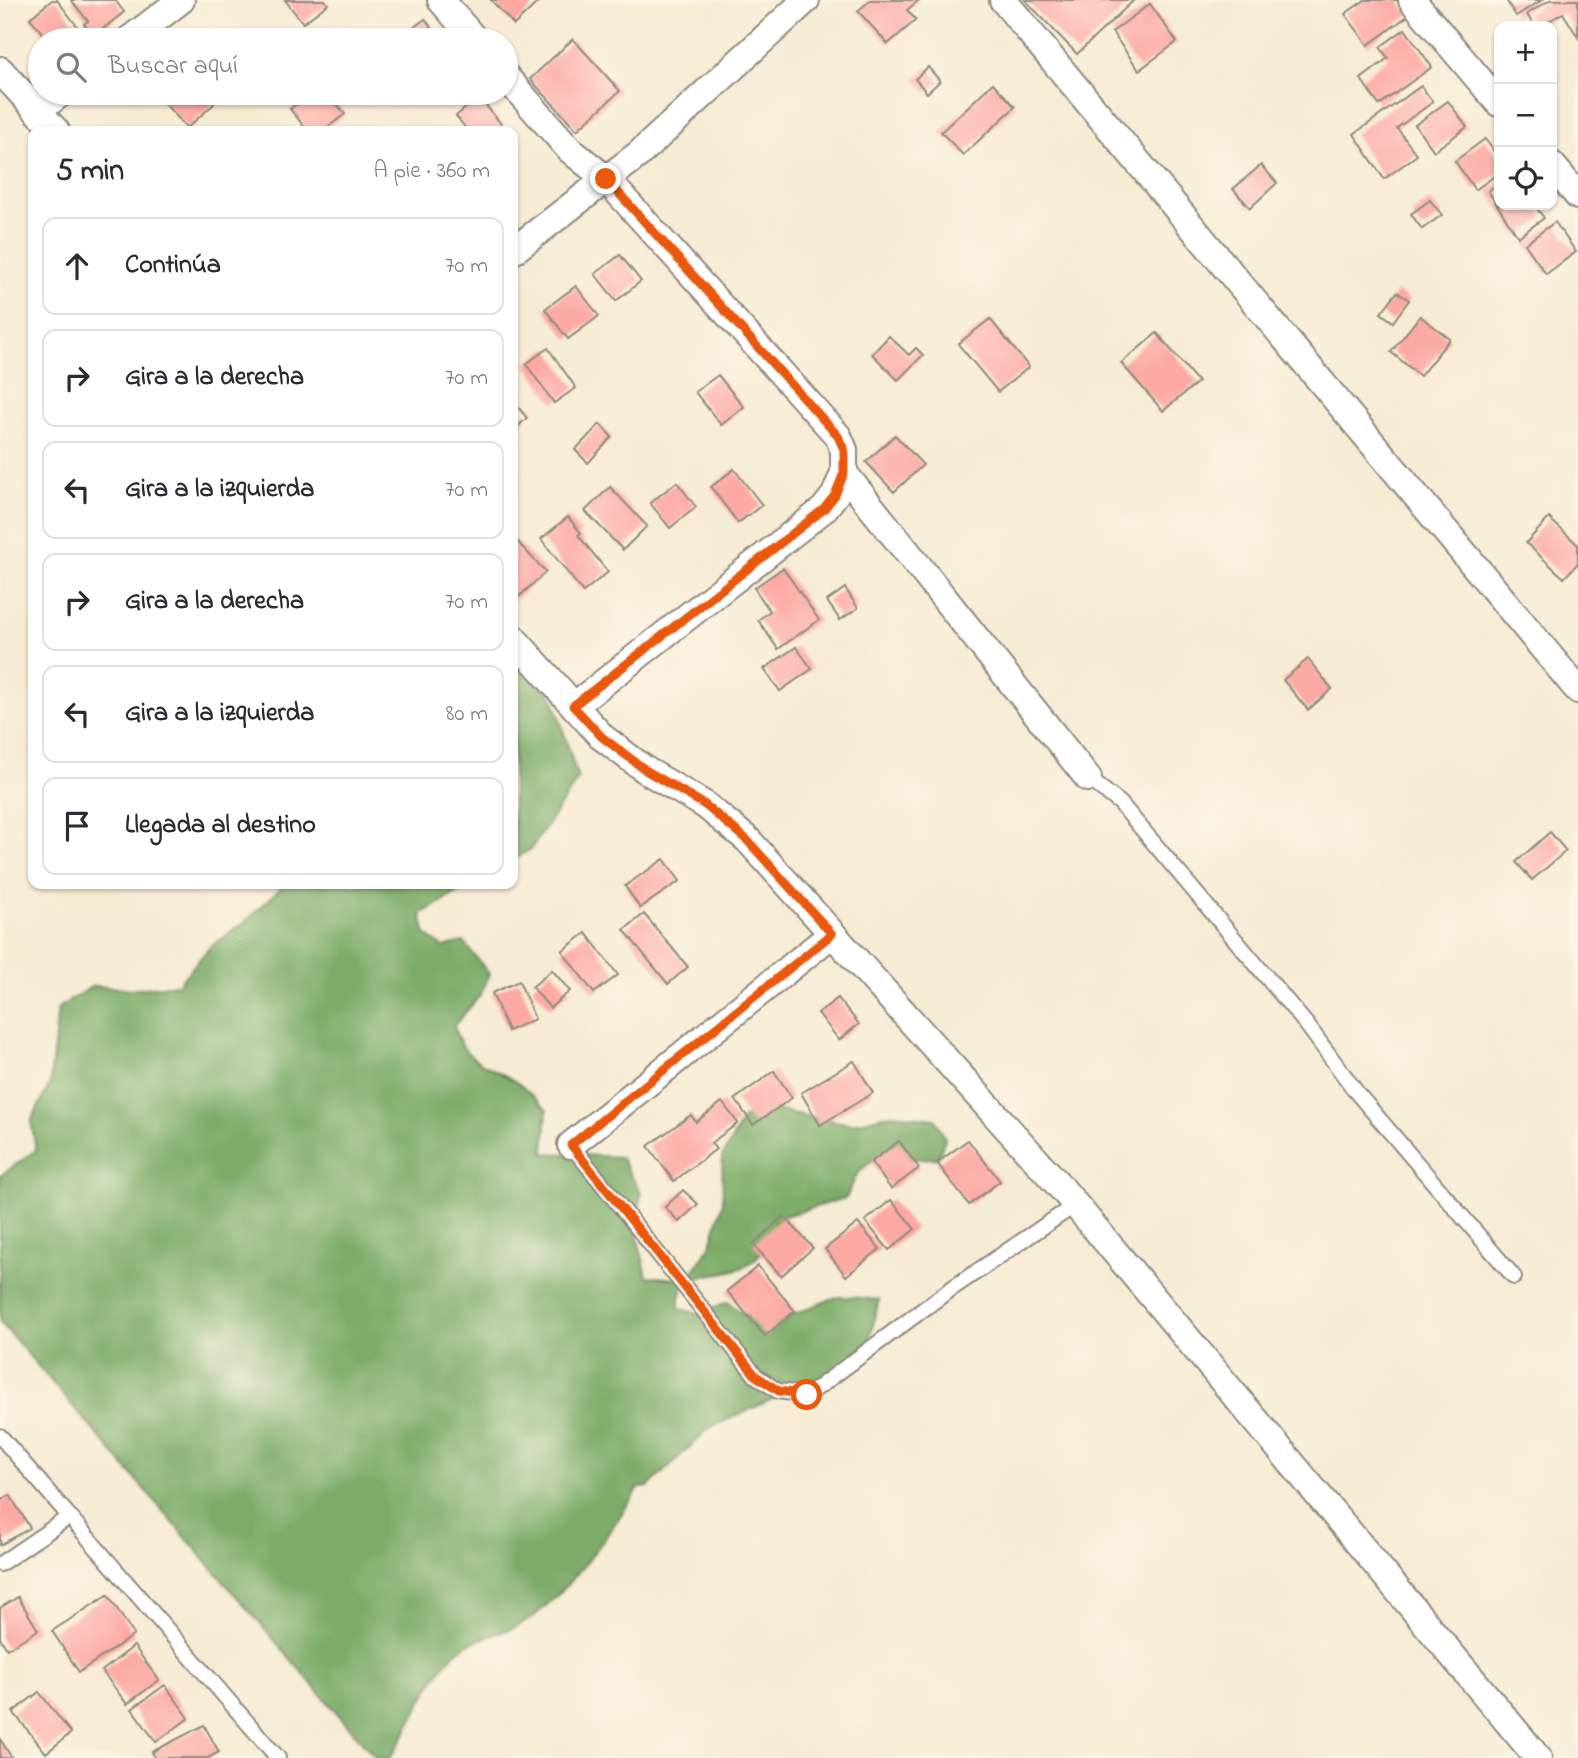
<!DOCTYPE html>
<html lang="es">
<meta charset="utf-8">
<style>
:root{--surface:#fff;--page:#f7f7f7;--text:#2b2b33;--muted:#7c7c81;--line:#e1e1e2}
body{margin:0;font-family:"Indie Flower",sans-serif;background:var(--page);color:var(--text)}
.controls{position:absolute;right:21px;top:21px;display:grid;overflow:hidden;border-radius:14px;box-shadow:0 2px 5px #0004}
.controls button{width:63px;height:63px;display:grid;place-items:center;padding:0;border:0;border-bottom:2px solid var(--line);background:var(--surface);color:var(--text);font:35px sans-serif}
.stop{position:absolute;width:21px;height:21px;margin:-16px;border:5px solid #ea580c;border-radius:50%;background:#fff}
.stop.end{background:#ea580c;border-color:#fff;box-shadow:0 2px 7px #0008}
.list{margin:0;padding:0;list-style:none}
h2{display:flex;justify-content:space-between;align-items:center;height:91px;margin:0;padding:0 28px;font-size:30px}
h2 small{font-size:23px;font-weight:400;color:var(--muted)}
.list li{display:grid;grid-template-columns:46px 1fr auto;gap:21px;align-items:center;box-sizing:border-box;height:98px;margin:0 14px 14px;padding:0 14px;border:2px solid var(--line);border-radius:14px}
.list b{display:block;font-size:26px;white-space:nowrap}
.list em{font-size:23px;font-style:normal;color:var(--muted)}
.icon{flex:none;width:38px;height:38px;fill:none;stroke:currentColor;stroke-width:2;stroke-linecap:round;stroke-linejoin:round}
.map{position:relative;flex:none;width:1578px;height:1758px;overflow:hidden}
.search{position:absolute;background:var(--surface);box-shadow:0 2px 5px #0004;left:28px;top:28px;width:490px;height:77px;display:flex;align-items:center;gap:18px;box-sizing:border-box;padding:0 24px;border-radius:38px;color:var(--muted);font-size:26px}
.panel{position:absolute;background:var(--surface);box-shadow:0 2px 5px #0004;left:28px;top:126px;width:490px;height:763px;border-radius:14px}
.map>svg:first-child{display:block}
.forest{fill:#7bac67;stroke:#536c49;stroke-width:2}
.building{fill:#fca8a3}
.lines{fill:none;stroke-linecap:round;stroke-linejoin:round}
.service-casing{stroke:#908b7f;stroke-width:18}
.minor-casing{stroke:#908b7f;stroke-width:30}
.service{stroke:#fff;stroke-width:14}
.minor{stroke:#fff;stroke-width:26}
.route{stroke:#ea580c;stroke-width:9}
</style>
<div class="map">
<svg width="1578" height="1758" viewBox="0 0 1578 1758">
<rect width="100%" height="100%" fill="#fcf5e5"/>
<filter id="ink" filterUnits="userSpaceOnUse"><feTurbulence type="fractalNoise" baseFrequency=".0143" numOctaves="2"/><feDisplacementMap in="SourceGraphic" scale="14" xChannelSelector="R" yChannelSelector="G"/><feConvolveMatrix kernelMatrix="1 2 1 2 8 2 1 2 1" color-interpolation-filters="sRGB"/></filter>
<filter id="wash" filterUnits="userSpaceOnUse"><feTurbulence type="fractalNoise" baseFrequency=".00686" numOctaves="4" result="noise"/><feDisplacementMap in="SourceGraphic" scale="28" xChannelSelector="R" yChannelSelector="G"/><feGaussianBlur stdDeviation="1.57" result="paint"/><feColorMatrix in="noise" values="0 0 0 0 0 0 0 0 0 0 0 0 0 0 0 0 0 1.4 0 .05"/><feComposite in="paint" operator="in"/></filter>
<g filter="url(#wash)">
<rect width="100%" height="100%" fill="#f6ebd3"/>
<g class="forest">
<path d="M513,660L553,697L578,779L531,849L513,860Z"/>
<path d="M285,884H472L421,914L426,935L443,947L464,942L489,974L481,994L454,1026C464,1063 483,1062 513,1080C525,1087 536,1100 547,1110L544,1153L620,1157L641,1193L637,1235L647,1276L688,1280L711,1244L723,1202L722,1158L743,1118L764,1108L851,1124L892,1114L935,1119L945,1138L938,1158L872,1160L857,1174L846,1198L784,1216C773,1234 762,1260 741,1268C718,1276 707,1271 683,1286L678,1307L697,1314L728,1302C769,1340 791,1311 835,1298C847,1295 866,1299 879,1300L869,1341L837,1370L709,1428L648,1487L639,1488C608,1534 577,1582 533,1617C513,1633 474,1636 455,1653C431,1675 410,1729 390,1758H376L0,1322V1176L36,1150L31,1122L50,1083L58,1008L93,986L136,989L178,984L210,947L245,922Z"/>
</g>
<g id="blocks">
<g class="building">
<path d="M52,0H57L77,26L59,40H48L30,18Z"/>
<path d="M71,0H115L124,12L94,36L84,24L88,21Z"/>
<path d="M285,0H325L328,4L303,23Z"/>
<path d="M491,0H540L514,25Z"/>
<path d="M870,0H919L907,10L916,20L888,44L858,11Z"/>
<path d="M1025,0H1134L1077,54Z"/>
<path d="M1365,0H1398L1409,15L1368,45L1345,14Z"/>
<path d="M1506,0H1542L1516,16Z"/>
<path d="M1550,0H1578V37L1563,13L1540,26H1534L1527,14Z"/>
<path d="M1150,4L1177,42L1139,70L1112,32Z"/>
<path d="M425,19L441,40H396Z"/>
<path d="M1405,29L1432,67L1379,105L1361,79L1388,58L1380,47Z"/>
<path d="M573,39L620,91L577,130L530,79Z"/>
<path d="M928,67L940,81L927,93L915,79Z"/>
<path d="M993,83L1015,107L963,155L941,132Z"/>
<path d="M1421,86L1433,102L1397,128L1417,155L1384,179L1354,134Z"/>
<path d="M155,93H203L214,104L187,128Z"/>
<path d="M311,93H328L345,114L323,131H308L290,109Z"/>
<path d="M479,97L502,125L494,131H468L456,116Z"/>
<path d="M1448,101L1467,127L1434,151L1415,125Z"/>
<path d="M1485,139L1499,158V173L1475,190L1455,161Z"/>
<path d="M1261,165L1277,183L1250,208L1233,189Z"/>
<path d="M1499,183V205H1534L1544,218L1518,237L1488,191Z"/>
<path d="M1430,200L1442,215L1422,229L1411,214Z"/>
<path d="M1555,222L1576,252L1546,274L1525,244Z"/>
<path d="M620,255L641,281L616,301L595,274Z"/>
<path d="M576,286L599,316L568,339L545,309Z"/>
<path d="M1397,292L1409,300L1393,322L1381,313Z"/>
<path d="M1420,316L1450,339L1420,376L1391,352Z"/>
<path d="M990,319L1029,367L998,392L958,344Z"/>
<path d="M1157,333L1198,382L1163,411L1121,363Z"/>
<path d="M889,336L909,355L916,348L923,355L898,380L872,354Z"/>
<path d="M548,348L576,388L554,403L526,364Z"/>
<path d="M718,375L744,407L721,425L695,392Z"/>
<path d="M513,401L527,418L513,431Z"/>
<path d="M600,424L612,437L588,463L575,450Z"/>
<path d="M895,435L923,465L894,492L866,462Z"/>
<path d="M734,469L762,505L738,523L711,487Z"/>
<path d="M677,482L696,507L670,528L650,503Z"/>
<path d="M610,487L647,526L623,550L585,511Z"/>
<path d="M568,517L581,533L578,535L608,572L583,592L541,539Z"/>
<path d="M1549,518L1578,545V563L1564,578L1526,543Z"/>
<path d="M513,537L546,572L514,601L513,599Z"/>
<path d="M783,568L819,620L778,649L758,620L770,611L754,588Z"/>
<path d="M845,588L858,608L840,620L827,601Z"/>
<path d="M796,647L812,669L780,691L764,669Z"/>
<path d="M1308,659L1332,689L1308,710L1283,680Z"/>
<path d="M1550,832L1566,851L1532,880L1516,862Z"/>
<path d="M664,859L680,881L640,908L625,886Z"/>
<path d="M644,914L688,967L668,984L624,930Z"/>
<path d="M586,933L618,975L594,993L562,951Z"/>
<path d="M552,970L570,991L550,1008L532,987Z"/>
<path d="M519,981L535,1019L508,1031L492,993Z"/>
<path d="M838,998L859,1024L839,1040L818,1013Z"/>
<path d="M854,1061L873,1093L820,1125L801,1093Z"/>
<path d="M774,1071L792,1098L753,1125L735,1099Z"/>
<path d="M722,1102L738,1123L711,1143L716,1149L674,1181L648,1146L691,1115L696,1122Z"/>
<path d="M968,1140L1000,1181L969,1205L937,1163Z"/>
<path d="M899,1141L919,1168L891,1189L871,1162Z"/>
<path d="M683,1190L698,1204L679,1222L665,1207Z"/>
<path d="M891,1200L915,1229L889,1250L865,1221Z"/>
<path d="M784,1216L813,1248L781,1276L753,1244Z"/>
<path d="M858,1223L880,1249L846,1276L825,1249Z"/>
<path d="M758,1266L795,1311L765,1336L727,1291Z"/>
<path d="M10,1495L30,1528L0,1545V1501Z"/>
<path d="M108,1595L134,1635L79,1672L52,1631Z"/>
<path d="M18,1597L38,1630L7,1649L0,1638V1608Z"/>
<path d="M134,1646L159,1680L127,1704L102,1671Z"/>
<path d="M165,1685L189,1718L156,1742L132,1709Z"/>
<path d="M39,1692L71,1733L46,1753L13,1712Z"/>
<path d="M204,1725L219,1752L208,1758H155L152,1752Z"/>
<path d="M0,1739L12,1758H0Z"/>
</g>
</g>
</g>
<g filter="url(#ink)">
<use href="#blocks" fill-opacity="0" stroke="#908b7f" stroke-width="2"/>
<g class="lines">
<defs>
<g id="service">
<path d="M1088,778L1120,803L1307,1025L1357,1093L1514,1277"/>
<path d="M571,1145L756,1376L778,1391L808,1395L948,1291L1075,1205"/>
<path d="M0,1436L278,1758"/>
<path d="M0,1564L69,1517"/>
</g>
<g id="minor">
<path d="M441,0L475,40"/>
<path d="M1003,0L1578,690"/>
<path d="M1412,0L1499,103"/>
<path d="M129,40L181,0"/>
<path d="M0,70L56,131"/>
<path d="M506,77L570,150L606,179L838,436L844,450V473L835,495L824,509L574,706"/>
<path d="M37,111L61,93"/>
<path d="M1552,165L1578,196"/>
<path d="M513,251L639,154L806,0"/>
<path d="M844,473L1088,778"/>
<path d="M513,638L602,737L647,771L705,805L748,840L1064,1191L1538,1758"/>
<path d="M571,1145L832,934"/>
</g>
</defs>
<use href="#service" class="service-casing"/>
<use href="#minor" class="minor-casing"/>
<use href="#service" class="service"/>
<use href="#minor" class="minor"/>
</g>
</g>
<g class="lines" filter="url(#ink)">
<path class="route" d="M606,179L838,436L844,450V473L835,495L824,509L573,706L602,737L647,771L705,805L747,840L832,934L571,1145L756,1376L779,1391L807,1395"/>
</g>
</svg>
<div class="controls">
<button>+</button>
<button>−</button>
<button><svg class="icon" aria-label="locate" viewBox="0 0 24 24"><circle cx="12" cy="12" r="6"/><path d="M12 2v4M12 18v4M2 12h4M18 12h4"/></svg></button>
</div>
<div class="stop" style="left:807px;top:1395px"></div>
<div class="stop end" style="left:606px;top:179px"></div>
<div class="search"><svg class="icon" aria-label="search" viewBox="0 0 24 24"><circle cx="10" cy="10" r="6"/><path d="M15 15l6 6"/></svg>Buscar aquí</div>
<section class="panel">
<h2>5 min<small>A pie · 360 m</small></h2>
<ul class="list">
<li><svg class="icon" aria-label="ahead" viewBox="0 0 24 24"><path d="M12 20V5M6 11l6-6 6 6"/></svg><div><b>Continúa</b></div><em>70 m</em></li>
<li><svg class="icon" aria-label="right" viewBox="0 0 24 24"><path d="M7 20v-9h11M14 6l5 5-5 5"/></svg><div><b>Gira a la derecha</b></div><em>70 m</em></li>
<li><svg class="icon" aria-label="left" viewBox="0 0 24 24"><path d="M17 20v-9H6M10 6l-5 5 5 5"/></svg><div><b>Gira a la izquierda</b></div><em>70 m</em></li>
<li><svg class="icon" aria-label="right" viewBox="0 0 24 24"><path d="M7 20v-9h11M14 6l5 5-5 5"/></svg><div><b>Gira a la derecha</b></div><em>70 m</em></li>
<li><svg class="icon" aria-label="left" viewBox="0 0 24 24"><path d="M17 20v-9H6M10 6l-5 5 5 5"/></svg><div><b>Gira a la izquierda</b></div><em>80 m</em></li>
<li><svg class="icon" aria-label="arrive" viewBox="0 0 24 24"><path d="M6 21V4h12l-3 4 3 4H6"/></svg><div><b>Llegada al destino</b></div></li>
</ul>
</section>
</div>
